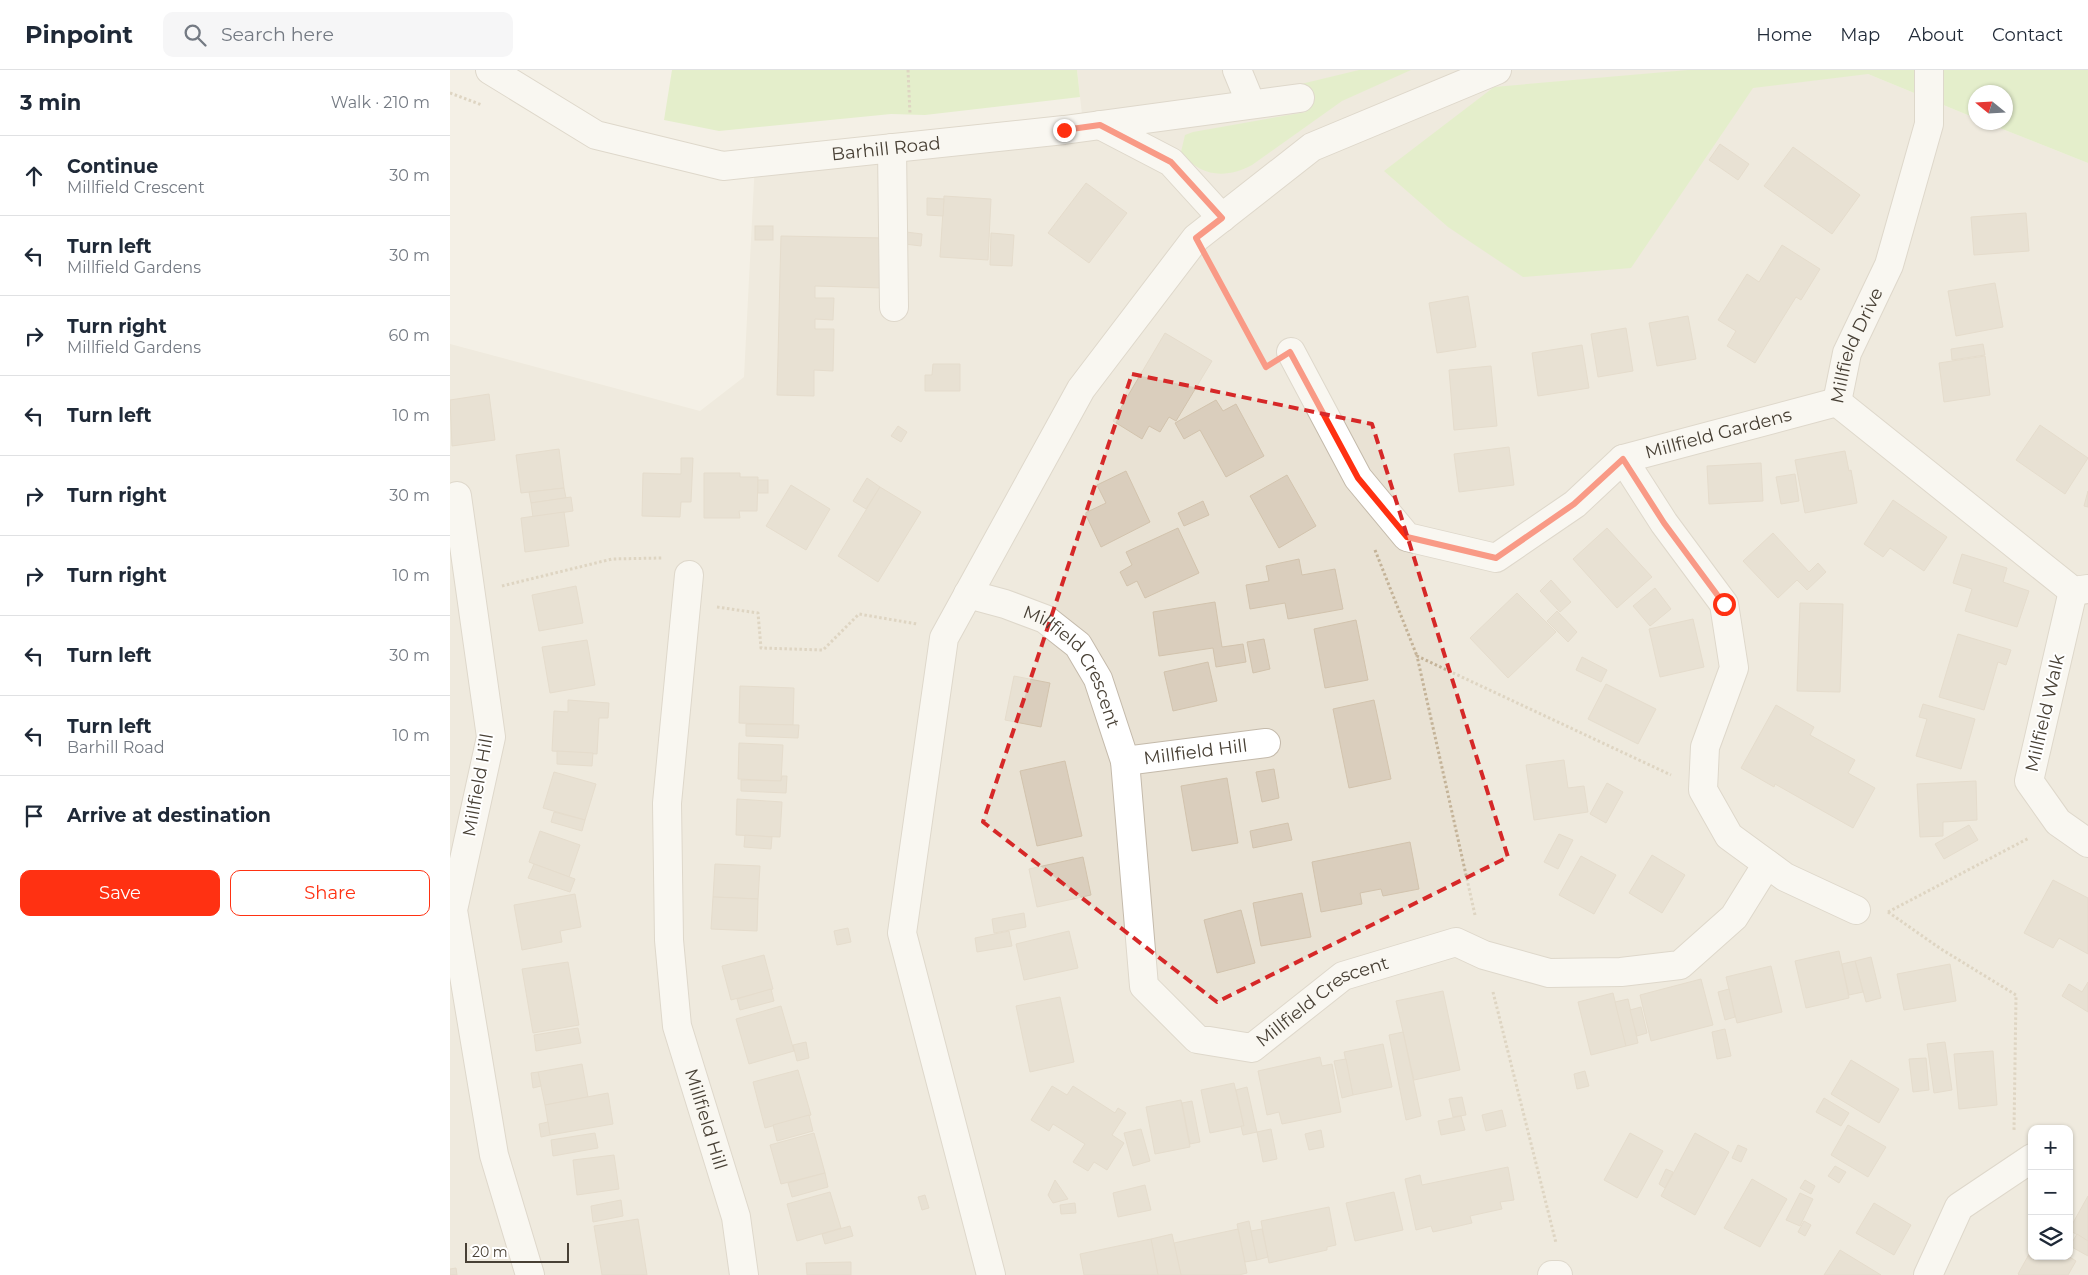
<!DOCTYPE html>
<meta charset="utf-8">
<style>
:root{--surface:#fff;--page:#f6f6f7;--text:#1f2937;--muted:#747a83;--line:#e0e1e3;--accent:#ff3112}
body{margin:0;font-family:Montserrat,sans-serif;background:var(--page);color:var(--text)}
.controls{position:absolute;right:15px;bottom:15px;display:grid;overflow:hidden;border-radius:10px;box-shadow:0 1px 4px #0004}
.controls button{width:45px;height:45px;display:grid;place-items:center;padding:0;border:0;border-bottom:1px solid var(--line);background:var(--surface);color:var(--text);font:25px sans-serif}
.compass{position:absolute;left:1518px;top:15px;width:45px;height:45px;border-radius:50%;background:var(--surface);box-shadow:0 1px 4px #0004;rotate:288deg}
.scale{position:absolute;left:15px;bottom:12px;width:104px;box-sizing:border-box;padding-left:5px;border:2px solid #484035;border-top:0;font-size:14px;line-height:18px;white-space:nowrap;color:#484035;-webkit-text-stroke:4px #fff;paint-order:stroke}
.stop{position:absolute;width:15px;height:15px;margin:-11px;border:4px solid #ff3112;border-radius:50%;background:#fff}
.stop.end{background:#ff3112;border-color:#fff;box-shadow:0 1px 5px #0008}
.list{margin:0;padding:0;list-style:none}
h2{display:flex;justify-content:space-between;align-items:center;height:65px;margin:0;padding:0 20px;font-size:21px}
h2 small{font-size:16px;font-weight:400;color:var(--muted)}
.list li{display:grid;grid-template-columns:32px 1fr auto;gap:15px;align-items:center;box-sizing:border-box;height:80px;padding:0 20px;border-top:1px solid var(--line)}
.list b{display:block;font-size:19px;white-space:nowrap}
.list p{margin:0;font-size:16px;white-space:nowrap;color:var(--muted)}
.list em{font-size:16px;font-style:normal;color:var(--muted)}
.actions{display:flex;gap:10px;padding:15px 20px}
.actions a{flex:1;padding:11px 0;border:1px solid var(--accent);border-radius:10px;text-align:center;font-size:18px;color:var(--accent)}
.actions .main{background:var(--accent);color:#fff}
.icon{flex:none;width:28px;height:28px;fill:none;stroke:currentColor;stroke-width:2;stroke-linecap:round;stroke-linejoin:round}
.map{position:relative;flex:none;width:1638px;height:1205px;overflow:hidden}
header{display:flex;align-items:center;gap:30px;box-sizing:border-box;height:70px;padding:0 25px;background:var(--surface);border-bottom:1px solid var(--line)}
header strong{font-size:24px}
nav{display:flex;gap:28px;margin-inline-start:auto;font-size:18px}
.search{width:350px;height:45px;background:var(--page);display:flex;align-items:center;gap:12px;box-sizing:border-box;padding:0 18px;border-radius:10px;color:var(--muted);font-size:19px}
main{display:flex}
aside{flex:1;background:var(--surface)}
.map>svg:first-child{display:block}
.residential{fill:#e9e2d4;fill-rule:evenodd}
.green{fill:#d0ecab}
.building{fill:#dacebd;stroke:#d2c3ad}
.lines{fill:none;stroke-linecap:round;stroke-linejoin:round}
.minor-casing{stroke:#c4baab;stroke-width:30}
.path{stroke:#c4b398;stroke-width:3;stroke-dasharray:2.5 2.5;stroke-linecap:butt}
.minor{stroke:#fff;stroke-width:28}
.route{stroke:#ff3112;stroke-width:6}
.marked{fill:none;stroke:#d62828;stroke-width:4;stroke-dasharray:10 6;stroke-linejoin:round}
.labels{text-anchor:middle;stroke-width:4;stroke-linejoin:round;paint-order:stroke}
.street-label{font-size:18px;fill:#484035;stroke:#fff}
</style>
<header>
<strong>Pinpoint</strong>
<div class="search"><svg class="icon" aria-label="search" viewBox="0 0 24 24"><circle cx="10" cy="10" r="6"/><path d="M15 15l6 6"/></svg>Search here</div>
<nav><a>Home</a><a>Map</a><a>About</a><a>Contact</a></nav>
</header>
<main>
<aside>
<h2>3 min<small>Walk · 210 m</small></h2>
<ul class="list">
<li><svg class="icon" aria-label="ahead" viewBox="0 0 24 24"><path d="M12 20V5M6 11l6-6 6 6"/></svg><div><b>Continue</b><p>Millfield Crescent</p></div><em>30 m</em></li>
<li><svg class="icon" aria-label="left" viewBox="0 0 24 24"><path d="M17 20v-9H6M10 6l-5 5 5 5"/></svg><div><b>Turn left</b><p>Millfield Gardens</p></div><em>30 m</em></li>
<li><svg class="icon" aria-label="right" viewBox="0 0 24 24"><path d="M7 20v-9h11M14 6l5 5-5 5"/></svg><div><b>Turn right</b><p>Millfield Gardens</p></div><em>60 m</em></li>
<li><svg class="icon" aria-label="left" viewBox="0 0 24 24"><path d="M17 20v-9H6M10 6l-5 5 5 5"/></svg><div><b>Turn left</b></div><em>10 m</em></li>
<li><svg class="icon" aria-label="right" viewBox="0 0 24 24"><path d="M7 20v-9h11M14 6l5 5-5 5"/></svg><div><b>Turn right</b></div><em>30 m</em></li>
<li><svg class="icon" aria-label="right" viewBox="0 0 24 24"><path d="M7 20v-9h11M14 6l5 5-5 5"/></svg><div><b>Turn right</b></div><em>10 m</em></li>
<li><svg class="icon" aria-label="left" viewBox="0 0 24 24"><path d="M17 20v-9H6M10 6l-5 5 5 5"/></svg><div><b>Turn left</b></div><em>30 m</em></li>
<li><svg class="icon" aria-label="left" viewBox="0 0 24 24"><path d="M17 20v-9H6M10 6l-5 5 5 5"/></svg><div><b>Turn left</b><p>Barhill Road</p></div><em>10 m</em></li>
<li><svg class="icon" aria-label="arrive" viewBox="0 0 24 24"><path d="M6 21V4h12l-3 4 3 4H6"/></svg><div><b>Arrive at destination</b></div></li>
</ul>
<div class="actions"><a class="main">Save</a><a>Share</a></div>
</aside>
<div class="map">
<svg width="1638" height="1205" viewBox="0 0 1638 1205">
<rect width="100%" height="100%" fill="#f4f0e6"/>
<path class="residential" d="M627,0H1413L1418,4L1525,48L1526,52L1537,53L1638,93V1205H0V274L250,341L294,307L305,92L634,62ZM1582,1059H1619V1186H1582Z"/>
<g class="green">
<path d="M222,0H627L630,27L475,45L441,44L269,61L214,50Z"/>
<path d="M909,0H961L892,31L802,95C776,109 750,107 731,82L735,65L743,62L856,42L851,14Z"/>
<path d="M1238,0H1638V93L1537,53L1556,52V22H1526L1525,48L1418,4L1303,18L1181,198L1073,207L998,157L934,101L1044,17Z"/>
</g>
<g class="building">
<path d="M1270,74L1299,94L1288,110L1259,90Z"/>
<path d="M1343,77L1410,125L1382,164L1314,116Z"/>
<path d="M636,113L677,143L639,193L598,163Z"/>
<path d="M494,126L541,129L538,190L490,187Z"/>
<path d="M477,128L494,129L493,146L477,145Z"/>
<path d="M1576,143L1579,181L1524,185L1521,147Z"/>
<rect x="305" y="156" width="18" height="14"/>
<path d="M456,162L472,164L471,176L455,174Z"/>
<path d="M541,163L564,165L562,196L540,195Z"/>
<path d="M331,166L434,168L433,218L365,216V228H384L383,250L365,249V259H384L383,301L364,300V326L327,325Z"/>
<path d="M1332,175L1370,199L1351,230L1346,227L1305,293L1277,276L1286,261L1268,250L1297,204L1309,212Z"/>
<path d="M1545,213L1553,257L1506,266L1498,221Z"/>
<path d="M1018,226L1026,277L987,283L979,233Z"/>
<path d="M1238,246L1246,289L1207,296L1199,253Z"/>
<path d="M1176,258L1183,301L1148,307L1141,264Z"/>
<path d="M715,263L762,291L726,351L719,347L710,362L699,356L692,369L663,351Z"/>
<path d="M1533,274L1535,285L1502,290L1501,279Z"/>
<path d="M1132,275L1139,318L1088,326L1082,283Z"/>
<path d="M1535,286L1540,325L1494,332L1489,293Z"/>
<path d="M483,294H510V321H475V305H482Z"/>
<path d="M1041,296L1047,356L1004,360L999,300Z"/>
<path d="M39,324L45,370L2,376L0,330Z"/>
<path d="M766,330L773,341L786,334L814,386L776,407L750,360L734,369L725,353Z"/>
<path d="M1590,355L1638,388L1615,424L1566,390Z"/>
<path d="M448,356L457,362L451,372L441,366Z"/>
<path d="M1059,377L1064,415L1009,422L1004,384Z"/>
<path d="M109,379L114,418L71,423L66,385Z"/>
<path d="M1395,381L1399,401L1401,400L1407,433L1355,443L1345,390Z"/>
<path d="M231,388H243L241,432H231L230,447L192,446L193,403L231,404Z"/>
<path d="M1311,393L1313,431L1259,434L1257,396Z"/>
<path d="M676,401L700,452L651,477L635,443L656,433L647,415Z"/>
<path d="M254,403H290V407H308L307,441H289L290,448H254Z"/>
<path d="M1345,404L1349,431L1331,434L1326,407Z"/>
<path d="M837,405L866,456L829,478L800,426Z"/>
<path d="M417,408L430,417L416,439L403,431Z"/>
<rect x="308" y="410" width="10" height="13"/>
<path d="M341,415L380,439L356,480L316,456Z"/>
<path d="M430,417L471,442L428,512L388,486Z"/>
<path d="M114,418L116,428L81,433L79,422Z"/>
<path d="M1638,421V437L1634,436Z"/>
<path d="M121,427L123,441L83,447L81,433Z"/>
<path d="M1443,430L1497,467L1474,501L1440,478L1433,487L1414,474Z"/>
<path d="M753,431L759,445L734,456L728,443Z"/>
<path d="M114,442L119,476L75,482L71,448Z"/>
<path d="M728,458L749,503L695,528L687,511L677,516L670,502L682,495L676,482Z"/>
<path d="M1157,458L1202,507L1167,538L1123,489Z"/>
<path d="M1323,463L1359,502L1368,493L1376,502L1357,520L1347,510L1328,528L1293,491Z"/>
<path d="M1512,484L1557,498L1553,512L1579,521L1567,557L1515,541L1522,519L1503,513Z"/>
<path d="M849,489L852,505L885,499L893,539L838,549L835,533L800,539L796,515L819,511L816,496Z"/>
<path d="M1101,510L1121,532L1110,542L1090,521Z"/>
<path d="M126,516L133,553L89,561L82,525Z"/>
<path d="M1205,518L1221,539L1200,556L1183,536Z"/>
<path d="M1067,523L1106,562L1058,608L1020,568Z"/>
<path d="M765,532L772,577L793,574L796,592L766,597L763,578L709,586L703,542Z"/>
<path d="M1350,533L1393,534L1390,622L1347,621Z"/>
<path d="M1107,541L1127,562L1118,572L1097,551Z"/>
<path d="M1243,549L1254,597L1210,607L1199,559Z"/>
<path d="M906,550L918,610L875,618L864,559Z"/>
<path d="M1508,564L1561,580L1556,595L1548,592L1534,640L1489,627Z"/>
<path d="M814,569L820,599L803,603L797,572Z"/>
<path d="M137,570L145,615L100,623L92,577Z"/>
<path d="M1132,587L1157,600L1151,612L1126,600Z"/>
<path d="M758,592L767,631L723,641L714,602Z"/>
<path d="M564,606L600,613L591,657L555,650Z"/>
<path d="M1156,614L1206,639L1188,674L1138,649Z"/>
<path d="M290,616L344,618L343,655L289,653Z"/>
<path d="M118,630L159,633L158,648H149L147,684L102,681L104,641L118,642Z"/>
<path d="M924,630L941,709L899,718L883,639Z"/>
<path d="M1473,634L1525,649L1511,699L1466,686L1477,649L1469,647Z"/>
<path d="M1326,635L1364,657L1360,665L1405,690L1398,703L1425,718L1403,758L1325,714L1324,717L1291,698Z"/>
<path d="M296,654L349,655L348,668L296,666Z"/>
<path d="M289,673L333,675L331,711L288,709Z"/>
<path d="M107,681L143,683L142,696L107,694Z"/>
<path d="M1114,690L1118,718L1134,716L1138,742L1084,750L1076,695Z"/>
<path d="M615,691L632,766L587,776L570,701Z"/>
<path d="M824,699L829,728L812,732L806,702Z"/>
<path d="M104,702L146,714L135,750L93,738Z"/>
<path d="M332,706H337L336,723L291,721V710L331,711Z"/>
<path d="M777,708L788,773L742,781L731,716Z"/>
<path d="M1526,711L1527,750L1493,752V766L1470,767L1467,714Z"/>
<path d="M1157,713L1173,722L1156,753L1140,744Z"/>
<path d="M287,729L332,732L330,767L286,765Z"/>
<path d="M104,742L135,750L132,761L101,752Z"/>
<path d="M838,753L842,770L803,778L800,761Z"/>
<path d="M1519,755L1528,770L1494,789L1485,774Z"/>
<path d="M90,761L130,775L119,807L79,792Z"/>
<path d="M1109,764L1123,770L1108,799L1094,792Z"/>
<path d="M295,765L322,767L321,779L294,777Z"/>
<path d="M960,772L969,819L933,826L931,819L910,823L912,834L871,842L862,792Z"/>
<path d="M1202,785L1235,805L1212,843L1179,823Z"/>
<path d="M1131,786L1166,805L1144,844L1109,825Z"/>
<path d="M633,787L641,825L587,837L579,799Z"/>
<path d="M84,794L125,809L120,822L78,808Z"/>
<path d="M265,794L310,796L308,829L263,827Z"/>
<path d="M1603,810L1638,828V884L1609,868L1603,878L1574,863Z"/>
<path d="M852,823L861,867L811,876L803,833Z"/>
<path d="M125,824L131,857L110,861L112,872L72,880L64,835Z"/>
<path d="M263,827L308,829L307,861L261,859Z"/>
<path d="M791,840L805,893L767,903L754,850Z"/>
<path d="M574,843L576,857L544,863L542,849Z"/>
<path d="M398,858L401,872L387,875L384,861Z"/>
<path d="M559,861L562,876L527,882L525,868Z"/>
<path d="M619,861L628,898L574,910L566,874Z"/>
<path d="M1389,881L1399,928L1356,938L1345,891Z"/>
<path d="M314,885L323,919L281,930L272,896Z"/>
<path d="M1421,887L1431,928L1416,932L1405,891Z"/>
<path d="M1405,891L1413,922L1399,925L1392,894Z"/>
<path d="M118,892L129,955L83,963L72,899Z"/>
<path d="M1500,894L1506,931L1454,940L1447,904Z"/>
<path d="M1321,896L1332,942L1287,953L1276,907Z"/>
<path d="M1251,909L1263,955L1201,971L1190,925Z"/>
<path d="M1638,912V942L1612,926L1619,914L1632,922Z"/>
<path d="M321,919L324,931L290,940L287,929Z"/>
<path d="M1279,919L1285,947L1275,950L1268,922Z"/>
<path d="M993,921L1010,1000L964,1010L946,931Z"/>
<path d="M1163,923L1176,976L1141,985L1128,932Z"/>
<path d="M610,927L624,992L580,1002L566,936Z"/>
<path d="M1178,929L1188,973L1176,976L1165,932Z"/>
<path d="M331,936L344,981L299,994L286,949Z"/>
<path d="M1191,937L1197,963L1187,966L1180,940Z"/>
<path d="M128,958L131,973L86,981L84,965Z"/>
<path d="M1275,959L1281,986L1267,989L1262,962Z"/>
<path d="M953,962L971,1046L956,1050L939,965Z"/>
<path d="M356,972L359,988L347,991L343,975Z"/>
<path d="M1495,972L1502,1020L1484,1023L1477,974Z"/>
<path d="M933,974L942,1017L903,1025L894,982Z"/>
<path d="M1543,981L1547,1035L1509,1039L1504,984Z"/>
<path d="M870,987L872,996L882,994L891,1042L832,1054L829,1042L817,1045L808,1001Z"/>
<path d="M1476,988L1479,1020L1463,1022L1459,989Z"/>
<path d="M896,989L903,1025L892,1028L884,991Z"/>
<path d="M1401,990L1449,1019L1429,1053L1381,1024Z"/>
<path d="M132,994L138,1027L95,1035L88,1002Z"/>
<path d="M348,1000L361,1045L315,1058L303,1012Z"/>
<path d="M1135,1001L1139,1016L1127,1019L1124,1004Z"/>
<path d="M88,1002L91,1016L83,1018L81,1003Z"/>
<path d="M784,1013L794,1056L760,1063L751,1020Z"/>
<path d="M602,1016L617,1025L623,1016L665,1043L668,1038L676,1043L662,1065L674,1073L657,1100L644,1092L638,1101L623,1092L635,1074L603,1054L599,1061L581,1050Z"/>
<path d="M797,1017L807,1062L793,1065L791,1056H794L786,1020Z"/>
<path d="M158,1023L163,1054L100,1065L95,1035Z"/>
<path d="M1012,1027L1016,1045L1003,1047L999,1029Z"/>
<path d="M1374,1028L1399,1043L1391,1056L1366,1042Z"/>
<path d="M731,1030L740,1077L705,1084L696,1037Z"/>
<path d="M742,1031L750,1072L740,1074L732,1033Z"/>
<path d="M1052,1040L1056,1056L1036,1061L1032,1045Z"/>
<path d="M359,1045L363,1061L327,1071L323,1055Z"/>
<path d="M1011,1046L1015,1060L991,1065L988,1051Z"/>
<path d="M98,1052L100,1065L91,1067L89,1054Z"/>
<path d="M1398,1055L1436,1077L1418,1107L1381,1085Z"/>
<path d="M691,1059L700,1091L683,1096L674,1063Z"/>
<path d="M821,1059L827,1089L813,1092L807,1062Z"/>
<path d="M871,1060L874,1077L859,1080L855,1064Z"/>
<path d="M145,1063L148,1078L103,1086L101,1070Z"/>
<path d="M364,1063L375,1103L331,1114L320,1075Z"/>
<path d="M1180,1063L1213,1081L1187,1128L1154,1110Z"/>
<path d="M1245,1063L1279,1082L1245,1145L1211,1126Z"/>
<path d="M1288,1075L1297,1079L1291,1092L1282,1088Z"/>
<path d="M164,1085L169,1119L127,1125L123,1090Z"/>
<path d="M1385,1096L1396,1102L1389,1113L1378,1106Z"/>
<path d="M1058,1097L1064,1130L1050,1132L1052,1139L1020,1146L1022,1153L983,1162L981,1156L966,1160L955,1109L970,1105L972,1115Z"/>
<path d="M1216,1099L1223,1102L1215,1118L1209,1114Z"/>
<path d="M375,1103L378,1117L342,1127L338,1113Z"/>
<path d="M1302,1109L1337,1129L1310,1177L1274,1158Z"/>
<path d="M605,1110L618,1129L603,1133L598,1125Z"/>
<path d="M1355,1110L1365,1116L1361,1124L1350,1118Z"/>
<path d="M695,1115L701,1140L668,1147L663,1123Z"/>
<path d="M380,1122L391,1158L347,1171L337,1134Z"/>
<path d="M944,1122L953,1160L905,1171L896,1133Z"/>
<path d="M1350,1123L1363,1129L1350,1156L1336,1150Z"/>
<path d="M475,1125L479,1138L472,1140L468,1127Z"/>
<path d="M1638,1126V1171L1619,1160Z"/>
<path d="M171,1130L173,1146L143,1152L141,1136Z"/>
<path d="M625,1133L626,1143L611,1144L610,1135Z"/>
<path d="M1424,1133L1461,1155L1444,1185L1406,1163Z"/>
<path d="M879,1137L886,1175L877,1177V1180L819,1193L811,1151Z"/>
<path d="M188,1149L197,1205H152L144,1156Z"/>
<path d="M799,1151L807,1190L795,1192L787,1154Z"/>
<path d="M1354,1151L1361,1155L1355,1166L1348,1162Z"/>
<path d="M400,1156L403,1166L375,1174L372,1164Z"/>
<path d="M788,1159L797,1203L789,1205H731L724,1173Z"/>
<path d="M812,1159L818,1187L807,1190L801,1161Z"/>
<path d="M722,1164L731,1205H708L701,1169Z"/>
<path d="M1627,1164L1638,1171V1186L1620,1176Z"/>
<path d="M701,1169L708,1205H634L630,1184Z"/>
<path d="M1582,1179V1186H1618L1626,1191L1618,1205H1569L1568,1204Z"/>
<path d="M1390,1180L1431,1205H1374Z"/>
<path d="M401,1192V1205H357L356,1193Z"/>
<path d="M6,1198L7,1205H0V1199Z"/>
</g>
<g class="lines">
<defs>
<g id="minor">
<path id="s1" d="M40,0L146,65L273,96L614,60L850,28"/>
<path d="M787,0L801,34"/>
<path d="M650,55L721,92L772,148"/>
<path d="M442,78L444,237"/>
<path id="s2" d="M841,282L908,408L957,467L1046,488L1125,434L1173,389L1387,332"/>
<path id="s3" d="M1387,332L1397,283L1439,195L1479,54V0"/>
<path d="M1387,332L1623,521L1638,519"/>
<path d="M1173,389L1214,453L1274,534L1284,598L1255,677L1253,720L1279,766L1335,807L1406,840"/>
<path d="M7,426L41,667L3,840L44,1085L80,1205"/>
<path id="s4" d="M239,505L217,733L219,870L227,956L286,1147L294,1205"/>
<path d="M1623,521L1579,711L1608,752L1638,773"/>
<path id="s5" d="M518,524L555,534L595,549L628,575L648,609L675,691L694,916L747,969L802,978L893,906L1006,872L1034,885L1099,903L1171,902L1230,895L1284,847L1317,794"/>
<path id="s6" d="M675,691L816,673"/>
<path d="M541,1205L452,863L494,568L631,319L746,168L862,77L1047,0"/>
<path d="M1102,1205H1108"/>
<path d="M1478,1205L1509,1137L1582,1088"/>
</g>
</defs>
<use href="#minor" class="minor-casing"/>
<g class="path">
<path d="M458,0L460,44"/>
<path d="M0,23L32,35"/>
<path d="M762,198L809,285"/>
<path d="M925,480L967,586"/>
<path d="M52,516L162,489L212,488"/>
<path d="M267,537L308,543L311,578L373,580L409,544L467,554"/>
<path d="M1438,842L1491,879L1566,925L1564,1061"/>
<path d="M1438,842L1579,768"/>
<path d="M1025,845L967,586L1221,705"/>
<path d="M1043,922L1106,1173"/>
</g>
<use href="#minor" class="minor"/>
</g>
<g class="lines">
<path class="route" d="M614,60L650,55L721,92L772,148L746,168L816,297L840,282L908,408L957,467L1046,488L1124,434L1173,389L1214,453L1274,534"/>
</g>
<path d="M0 0H1638V1205H0ZM682,304L922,354L1058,787L767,932L533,752Z" fill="#f4f0e6" fill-opacity=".55" fill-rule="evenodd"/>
<path class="marked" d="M682,304L922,354L1058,787L767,932L533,752Z"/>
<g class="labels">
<g class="street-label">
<text dy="6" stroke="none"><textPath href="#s1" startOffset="419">Barhill Road</textPath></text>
<text dy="6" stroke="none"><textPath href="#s3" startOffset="60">Millfield Drive</textPath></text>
<text dy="6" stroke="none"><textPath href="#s2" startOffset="571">Millfield Gardens</textPath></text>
<text dy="6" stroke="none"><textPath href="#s5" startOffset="136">Millfield Crescent</textPath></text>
<text transform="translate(1595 643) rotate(-77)" y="6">Millfield Walk</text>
<text dy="6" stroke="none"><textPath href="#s6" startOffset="71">Millfield Hill</textPath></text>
<text transform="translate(28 715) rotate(-80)" y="6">Millfield Hill</text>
<text dy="6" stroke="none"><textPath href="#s5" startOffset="691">Millfield Crescent</textPath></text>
<text dy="6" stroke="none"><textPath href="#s4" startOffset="550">Millfield Hill</textPath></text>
</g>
</g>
</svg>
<div class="controls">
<button>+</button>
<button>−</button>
<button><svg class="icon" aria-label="layers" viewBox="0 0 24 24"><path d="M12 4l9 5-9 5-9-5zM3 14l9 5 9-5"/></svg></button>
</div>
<svg class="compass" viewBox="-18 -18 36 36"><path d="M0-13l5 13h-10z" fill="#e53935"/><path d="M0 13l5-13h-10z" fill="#747a83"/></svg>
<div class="scale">20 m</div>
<div class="stop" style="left:1274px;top:534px"></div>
<div class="stop end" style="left:614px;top:60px"></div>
</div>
</main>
